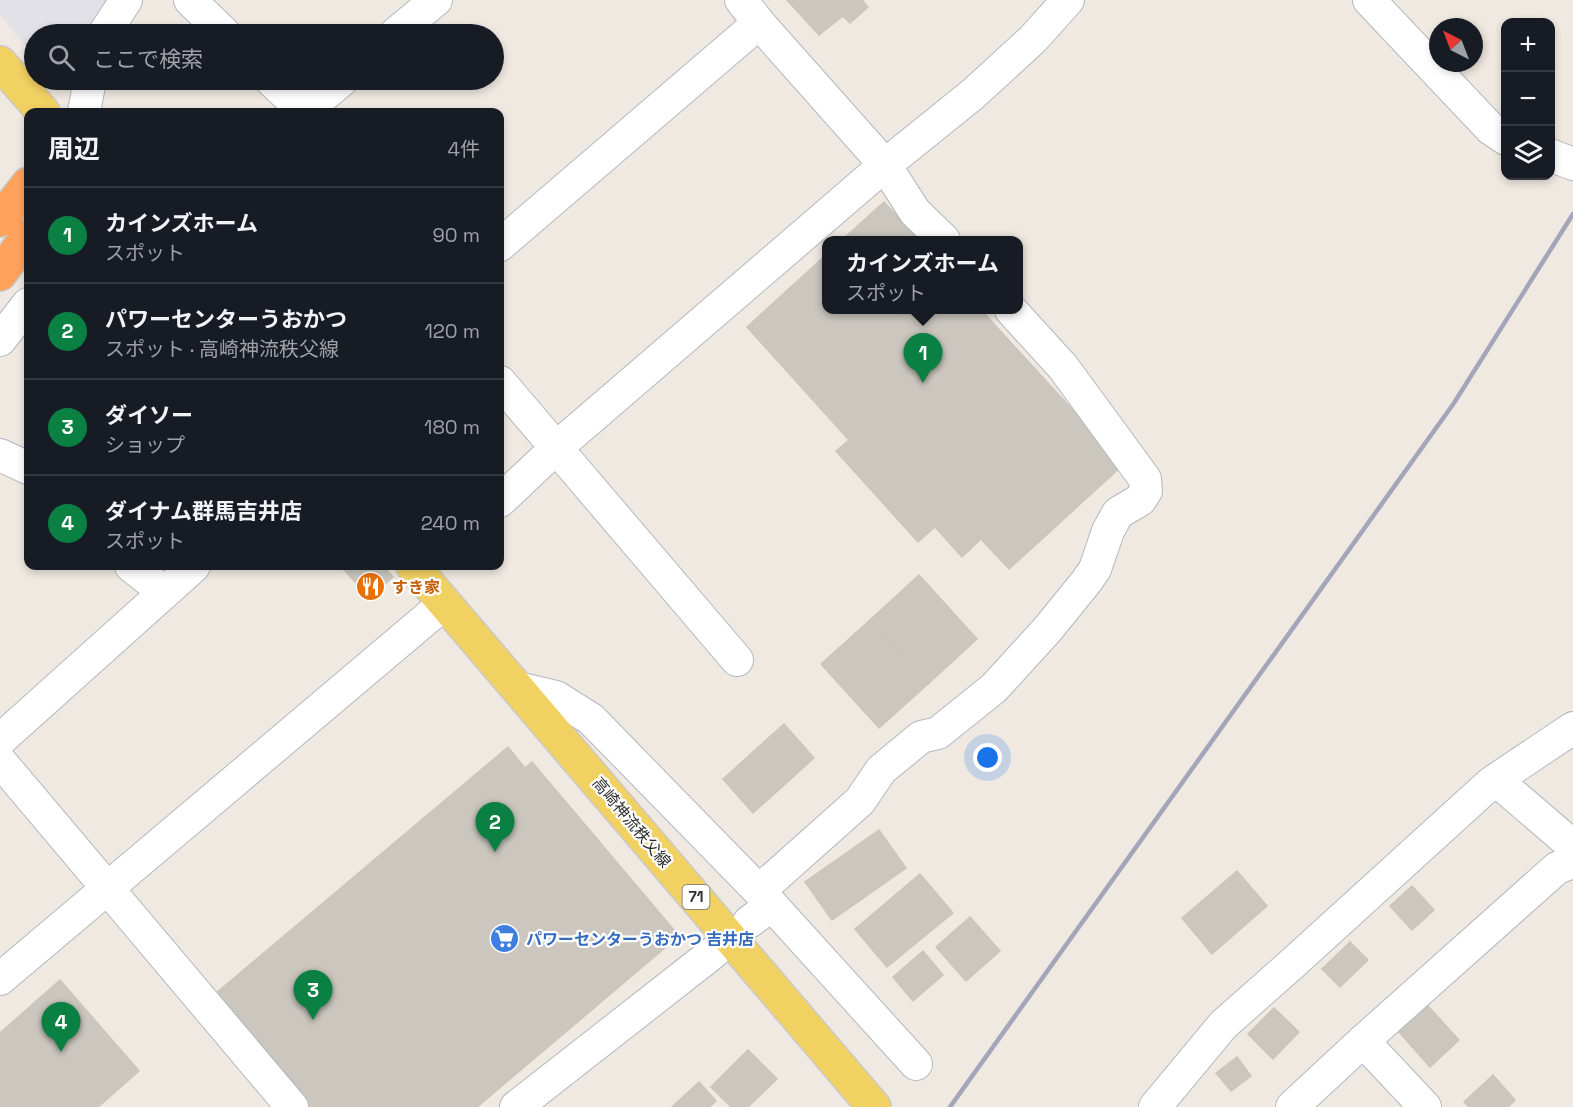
<!DOCTYPE html>
<html lang="ja">
<meta charset="utf-8">
<style>
:root{--surface:#171b24;--page:#242831;--text:#f1f3f6;--muted:#9ea1a6;--line:#363941;--accent:#0b8043}
body{margin:0;font-family:"Space Grotesk","Noto Sans JP",sans-serif;background:var(--page);color:var(--text)}
.controls{position:absolute;right:18px;top:18px;display:grid;overflow:hidden;border-radius:12px;box-shadow:0 3px 9px #0003}
.controls button{width:54px;height:54px;display:grid;place-items:center;padding:0;border:0;border-bottom:2px solid var(--line);background:var(--surface);color:var(--text);font:30px sans-serif}
.compass{position:absolute;left:1429px;top:18px;width:54px;height:54px;border-radius:50%;background:var(--surface);box-shadow:0 3px 9px #0003;rotate:318deg}
.you{position:absolute;left:988px;top:758px;width:21px;height:21px;margin:-15px;border:4px solid #fff;border-radius:50%;background:#1a73e8;box-shadow:0 0 0 9px #1a73e833}
.badge{display:grid;place-items:center;width:39px;height:39px;border-radius:50%;background:var(--accent);color:#fff;font-size:20px;font-weight:700}
.pin{position:absolute;translate:-50% -50px;filter:drop-shadow(0 2px 3px #0008)}
.pin::after{content:'';position:absolute;top:32px;width:21px;height:18px;background:inherit;clip-path:polygon(0 0,100% 0,50% 100%)}
.popup{position:absolute;left:822px;top:236px;width:201px;height:78px;box-sizing:border-box;display:grid;place-content:center;border-radius:12px;background:var(--surface);filter:drop-shadow(0 2px 4px #0005);font-size:20px;white-space:nowrap;color:var(--muted)}
.popup b{font-size:22px;color:var(--text)}
.popup::after{content:'';position:absolute;left:50%;top:100%;margin-left:-12px;border:12px solid transparent;border-top-color:var(--surface)}
.list{margin:0;padding:0;list-style:none}
h2{display:flex;justify-content:space-between;align-items:center;height:78px;margin:0;padding:0 24px;font-size:26px}
h2 small{font-size:20px;font-weight:400;color:var(--muted)}
.list li{display:grid;grid-template-columns:39px 1fr auto;gap:18px;align-items:center;box-sizing:border-box;height:96px;padding:0 24px;border-top:2px solid var(--line)}
.list b{display:block;font-size:22px;white-space:nowrap}
.list p{margin:0;font-size:20px;white-space:nowrap;color:var(--muted)}
.list em{font-size:20px;font-style:normal;color:var(--muted)}
.icon{flex:none;width:33px;height:33px;fill:none;stroke:currentColor;stroke-width:2;stroke-linecap:round;stroke-linejoin:round}
.map{position:relative;flex:none;width:1573px;height:1107px;overflow:hidden}
.search{position:absolute;background:var(--surface);box-shadow:0 3px 9px #0003;left:24px;top:24px;width:480px;height:66px;display:flex;align-items:center;gap:15px;box-sizing:border-box;padding:0 21px;border-radius:33px;color:var(--muted);font-size:22px}
.panel{position:absolute;background:var(--surface);box-shadow:0 3px 9px #0003;left:24px;top:108px;width:480px;height:462px;border-radius:12px}
.map>svg:first-child{display:block}
.industrial{fill:#e3e1e8}
.building{fill:#cbc7bf;stroke:#cbc5ba;stroke-width:1.5}
.lines{fill:none;stroke-linecap:round;stroke-linejoin:round}
.minor-casing{stroke:#b4b7c1;stroke-width:34}
.major-casing{stroke:#c9c9c9;stroke-width:36}
.highway-casing{stroke:#c9c9c9;stroke-width:36}
.minor{stroke:#fff;stroke-width:32}
.major{stroke:#f2d163;stroke-width:33}
.highway{stroke:#ffa35c;stroke-width:33}
.rail{stroke:#a3a6b8;stroke-width:4.5}
.labels{text-anchor:middle;stroke-width:4.5;stroke-linejoin:round;paint-order:stroke}
.shield{fill:#fff;stroke:#6d6d6d;stroke-width:1.5}
.shield-label{font-size:15px;font-weight:bold;fill:#2e2e2e}
.food-label{font-size:16px;font-weight:bold;fill:#c56008;stroke:#fff;text-anchor:start}
.street-label{font-size:16px;fill:#2e2e2e;stroke:#fff}
.shop-label{font-size:16px;font-weight:bold;fill:#366cbe;stroke:#fff;text-anchor:start}
</style>
<div class="map">
<svg width="1573" height="1107" viewBox="0 0 1573 1107">
<rect width="100%" height="100%" fill="#efe9e1"/>
<path class="industrial" d="M0,0H111L90,34H34V57L0,14Z"/>
<g class="building">
<path d="M787,0H862L868,7L850,23L843,16L819,35Z"/>
<path d="M884,202L919,240H842Z"/>
<path d="M827,254V310H981L1123,465L1009,569L981,539L962,557L935,527L918,542L836,451L849,440L747,327Z"/>
<path d="M341,566H383L393,577L369,598Z"/>
<path d="M919,575L977,639L928,684L870,620Z"/>
<path d="M870,620L928,684L879,728L821,664Z"/>
<path d="M784,724L814,758L753,813L723,779Z"/>
<path d="M508,747L525,768L532,762L679,936L477,1107H310L215,994Z"/>
<path d="M879,830L906,868L832,920L805,882Z"/>
<path d="M1237,871L1267,906L1212,954L1182,918Z"/>
<path d="M920,874L953,913L887,967L855,929Z"/>
<path d="M1412,886L1434,910L1412,930L1390,906Z"/>
<path d="M970,917L1000,951L966,981L936,947Z"/>
<path d="M1350,942L1368,960L1340,987L1322,969Z"/>
<path d="M923,951L943,975L913,1001L893,977Z"/>
<path d="M60,980L139,1071L98,1107H0V1033Z"/>
<path d="M1428,1006L1459,1040L1430,1067L1399,1032Z"/>
<path d="M1274,1008L1299,1032L1273,1059L1248,1034Z"/>
<path d="M748,1050L777,1079L748,1107H731L711,1087Z"/>
<path d="M1237,1057L1251,1076L1231,1091L1216,1073Z"/>
<path d="M1493,1075L1515,1100L1508,1107H1469L1464,1102Z"/>
<path d="M699,1082L716,1101L709,1107H672Z"/>
</g>
<g class="lines">
<defs>
<g id="minor">
<path d="M190,0L225,34"/>
<path d="M741,0L759,23L885,165L915,212L944,240"/>
<path d="M1369,0L1491,129L1506,139"/>
<path d="M104,34L126,0"/>
<path d="M395,34L436,0"/>
<path d="M271,80L305,112"/>
<path d="M84,112L90,80"/>
<path d="M304,112L342,80"/>
<path d="M1550,155L1573,164"/>
<path d="M500,245L759,23"/>
<path d="M0,340L28,304"/>
<path d="M500,382L737,660"/>
<path d="M0,455L28,468"/>
<path d="M500,501L556,448L885,165L973,94L1033,39L1068,0"/>
<path d="M131,566L164,592"/>
<path d="M518,688L556,697L591,719L759,891L916,1064"/>
<path d="M0,740L194,566"/>
<path d="M0,761L292,1107"/>
<path d="M1496,780L1573,846"/>
<path d="M759,891L860,801L881,770L921,737L938,733L994,688L1047,630L1086,582L1095,569L1108,531L1118,513L1140,500L1146,491L1145,479L1063,367L1011,310"/>
<path d="M749,922L772,905"/>
<path d="M0,979L445,603"/>
<path d="M1363,1041L1425,1107"/>
<path d="M516,1107L714,952"/>
<path d="M1155,1107L1223,1025L1293,963L1491,783L1573,728"/>
<path d="M1292,1107L1363,1041L1557,868L1573,862"/>
</g>
<g id="major">
<path d="M0,63L43,112"/>
<path d="M413,566L874,1107"/>
</g>
<g id="highway">
<path d="M0,220L28,184"/>
<path d="M0,274L28,235"/>
</g>
</defs>
<use href="#minor" class="minor-casing"/>
<use href="#major" class="major-casing"/>
<use href="#highway" class="highway-casing"/>
<use href="#minor" class="minor"/>
<use href="#major" class="major"/>
<use href="#highway" class="highway"/>
<path class="rail" d="M950,1107L1454,403L1573,214"/>
</g>
<defs>
<symbol id="restaurant-disc" viewBox="-11 -11 22 22"><circle r="9.5" fill="#e8710a" stroke="#fff"/><path d="M-5-6h1v4h1v-4h1v4h1v-4h1v5L-1.5 .5V6h-2V.5L-5-1ZM5-6V6H3V1.5H1.5Q1.5-4 5-6Z" fill="#fff"/></symbol>
<symbol id="supermarket-disc" viewBox="-11 -11 22 22"><circle r="9.5" fill="#3f7fe0" stroke="#fff"/><path d="M-6-5.5h2.5l.6 2H6L4.5 2H-2.5L-4.4-4H-6ZM-1.5 3.2a1.3 1.3 0 1 0 .1 0ZM3 3.2a1.3 1.3 0 1 0 .1 0Z" fill="#fff"/></symbol>
</defs>
<g fill-rule="evenodd">
<use href="#restaurant-disc" x="354" y="570" width="33" height="33"/>
<use href="#supermarket-disc" x="488" y="922" width="33" height="33"/>
</g>
<g class="labels">
<rect class="shield" x="682.5" y="885" width="27" height="24" rx="4.5"/>
<g class="shield-label">
<text x="696" y="902">71</text>
</g>
<g class="food-label">
<text x="392" y="593">すき家</text>
</g>
<g class="street-label">
<text transform="translate(632 822) rotate(50)" y="6">高崎神流秩父線</text>
</g>
<g class="shop-label">
<text x="526" y="945">パワーセンターうおかつ 吉井店</text>
</g>
</g>
</svg>
<div class="controls">
<button>+</button>
<button>−</button>
<button><svg class="icon" aria-label="layers" viewBox="0 0 24 24"><path d="M12 4l9 5-9 5-9-5zM3 14l9 5 9-5"/></svg></button>
</div>
<svg class="compass" viewBox="-18 -18 36 36"><path d="M0-13l5 13h-10z" fill="#e53935"/><path d="M0 13l5-13h-10z" fill="#9ea1a6"/></svg>
<div class="you"></div>
<div class="pin badge" style="left:923px;top:383px">1</div>
<div class="popup"><b>カインズホーム</b>スポット</div>
<div class="pin badge" style="left:495px;top:852px">2</div>
<div class="pin badge" style="left:313px;top:1020px">3</div>
<div class="pin badge" style="left:61px;top:1052px">4</div>
<div class="search"><svg class="icon" aria-label="search" viewBox="0 0 24 24"><circle cx="10" cy="10" r="6"/><path d="M15 15l6 6"/></svg>ここで検索</div>
<section class="panel">
<h2>周辺<small>4件</small></h2>
<ul class="list">
<li><span class="badge">1</span><div><b>カインズホーム</b><p>スポット</p></div><em>90 m</em></li>
<li><span class="badge">2</span><div><b>パワーセンターうおかつ</b><p>スポット · 高崎神流秩父線</p></div><em>120 m</em></li>
<li><span class="badge">3</span><div><b>ダイソー</b><p>ショップ</p></div><em>180 m</em></li>
<li><span class="badge">4</span><div><b>ダイナム群馬吉井店</b><p>スポット</p></div><em>240 m</em></li>
</ul>
</section>
</div>
